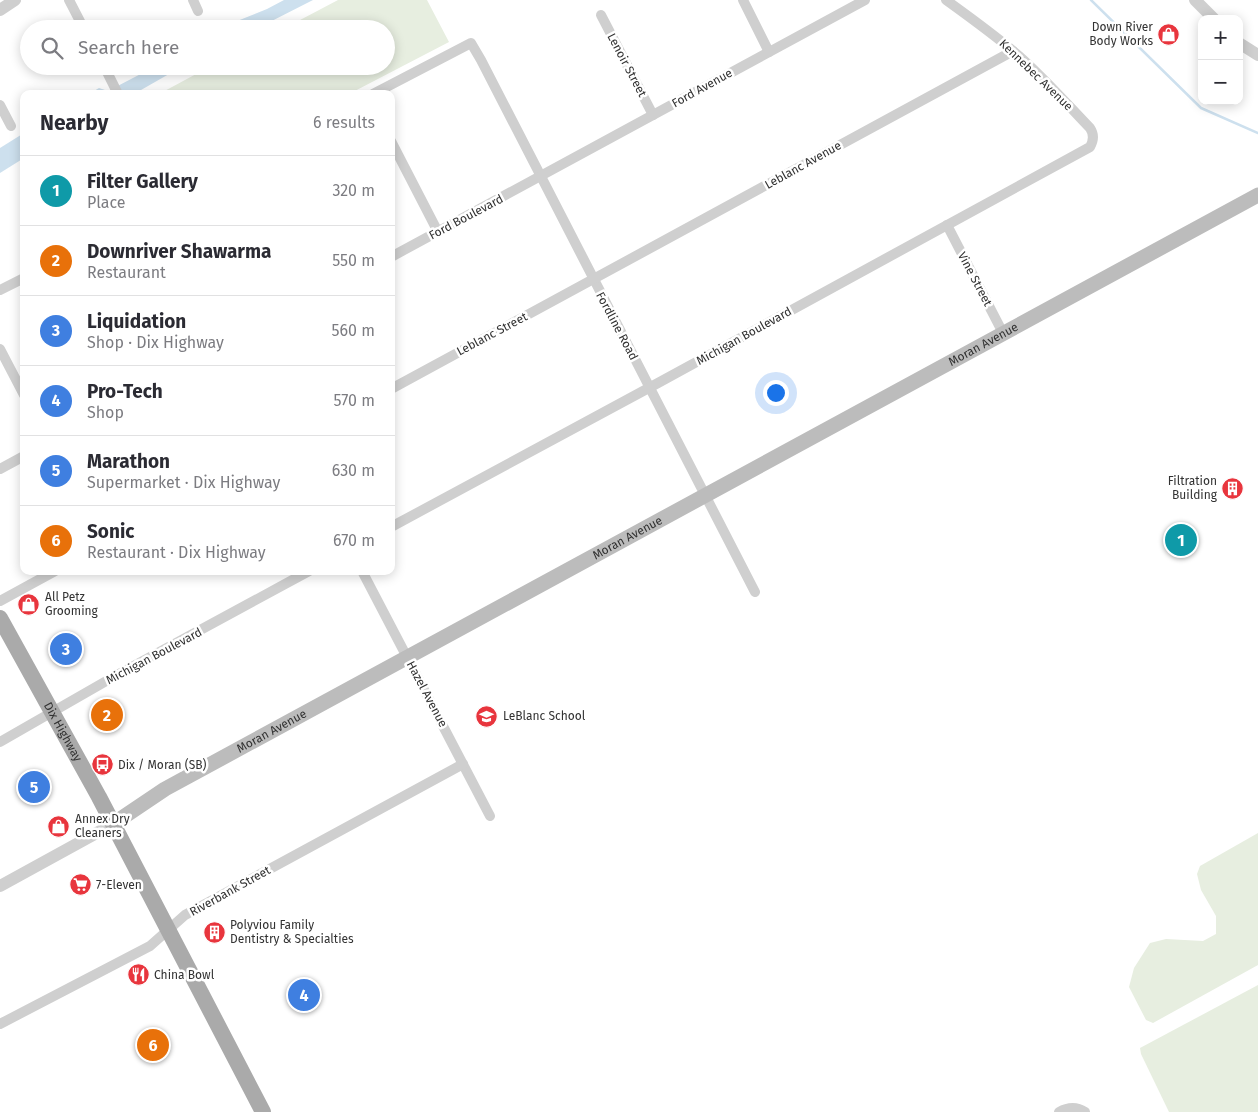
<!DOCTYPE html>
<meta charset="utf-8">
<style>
:root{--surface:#fff;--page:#f7f7f7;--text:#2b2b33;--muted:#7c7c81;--line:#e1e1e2;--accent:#e8353d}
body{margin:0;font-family:"Fira Sans",sans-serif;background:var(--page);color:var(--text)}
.controls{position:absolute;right:15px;top:15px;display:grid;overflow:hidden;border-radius:10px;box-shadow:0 2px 12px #0003}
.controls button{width:45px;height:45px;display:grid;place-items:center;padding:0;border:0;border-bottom:1px solid var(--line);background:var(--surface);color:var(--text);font:25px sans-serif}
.you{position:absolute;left:775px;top:392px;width:18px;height:18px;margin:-12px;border:4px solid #fff;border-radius:50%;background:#1a73e8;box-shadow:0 0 0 8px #1a73e833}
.badge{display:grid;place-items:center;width:32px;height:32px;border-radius:50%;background:var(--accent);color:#fff;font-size:16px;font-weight:700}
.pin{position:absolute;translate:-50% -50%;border:2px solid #fff;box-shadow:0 1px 5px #0006}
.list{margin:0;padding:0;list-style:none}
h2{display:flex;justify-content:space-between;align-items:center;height:65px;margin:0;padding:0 20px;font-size:21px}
h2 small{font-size:16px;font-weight:400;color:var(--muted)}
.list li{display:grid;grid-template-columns:32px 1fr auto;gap:15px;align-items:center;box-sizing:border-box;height:70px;padding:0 20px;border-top:1px solid var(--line)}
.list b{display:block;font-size:19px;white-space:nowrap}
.list p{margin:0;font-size:16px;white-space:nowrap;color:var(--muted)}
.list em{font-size:16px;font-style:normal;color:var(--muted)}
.icon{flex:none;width:28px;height:28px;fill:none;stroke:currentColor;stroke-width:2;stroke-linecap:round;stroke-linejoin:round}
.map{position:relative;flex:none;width:1258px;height:1112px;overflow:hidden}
.search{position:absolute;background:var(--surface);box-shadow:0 2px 12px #0003;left:20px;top:20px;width:375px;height:55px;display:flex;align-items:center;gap:12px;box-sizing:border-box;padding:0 18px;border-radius:28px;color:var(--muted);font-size:19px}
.panel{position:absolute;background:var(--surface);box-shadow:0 2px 12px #0003;left:20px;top:90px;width:375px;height:485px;border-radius:10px}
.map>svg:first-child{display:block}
.green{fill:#e7eee0}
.water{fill:#cde0ee}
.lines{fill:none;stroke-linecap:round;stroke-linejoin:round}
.stream{stroke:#cde0ee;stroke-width:2.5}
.minor{stroke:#cfcfcf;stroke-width:10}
.tertiary{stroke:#cfcfcf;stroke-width:12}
.secondary{stroke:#bcbcbc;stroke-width:15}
.primary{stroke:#aaa;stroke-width:16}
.labels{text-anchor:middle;stroke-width:5;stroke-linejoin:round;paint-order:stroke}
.poi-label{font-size:12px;fill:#323232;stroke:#fff;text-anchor:start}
.street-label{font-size:12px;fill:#323232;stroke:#fff}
</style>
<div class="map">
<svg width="1258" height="1112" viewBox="0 0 1258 1112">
<rect width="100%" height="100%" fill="#fff"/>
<g class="green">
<path d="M338,0H427L449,42L349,94H159L211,66H386V29H283Z"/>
<path d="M1258,833V965L1153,1023L1146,1020L1129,987L1134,968L1150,943L1166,939L1203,941L1216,934V916L1201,890L1197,874L1200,866Z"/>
<path d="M1258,985V1112H1169L1141,1054L1140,1048Z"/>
</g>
<g class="water">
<path d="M284,0H313L256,29H217L267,9Z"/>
<path d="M156,66H183L134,94H89L99,88L108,91Z"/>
<path d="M24,133V158L0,173V148Z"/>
</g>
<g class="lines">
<path class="stream" d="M1091,0L1201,108L1258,133"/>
<g class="minor">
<path d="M69,0L84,29"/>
<path d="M193,0L198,11"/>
<path d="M743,0L769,52"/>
<path d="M601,15L653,115"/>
<path d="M104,66L118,94"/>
<path d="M373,94L471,43L481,60C571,238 665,414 755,592"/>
<path d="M0,105L11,126"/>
<path d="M391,141L438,232"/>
<path d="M947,225L1003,333"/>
<path d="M391,257L865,0"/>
<path d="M0,290L24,278"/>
<path d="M0,349L24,395"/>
<path d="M391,389L1013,51"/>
<path d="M0,469L24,456"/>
<path d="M391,527L658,383L1090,147C1094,140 1094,134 1090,128C1067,104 1044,78 1019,56C996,36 971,18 946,0"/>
<path d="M362,571L490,816"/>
<path d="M0,601L55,571"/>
<path d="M0,742L108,680L309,571"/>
<path d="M0,1024L150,946L185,915L463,764"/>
<path d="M1059,1112C1068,1107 1076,1106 1085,1112"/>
</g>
<g class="tertiary">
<path d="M1195,0L1214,19"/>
<path d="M0,10L15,0"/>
<path d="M1239,43L1258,55"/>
<path d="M0,886L113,824"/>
</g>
<path class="secondary" id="s1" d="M113,824L165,789L1258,195"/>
<path class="primary" id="s2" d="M0,618L99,797L263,1112"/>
</g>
<defs>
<symbol id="shop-disc" viewBox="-11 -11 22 22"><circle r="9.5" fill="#e8353d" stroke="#fff"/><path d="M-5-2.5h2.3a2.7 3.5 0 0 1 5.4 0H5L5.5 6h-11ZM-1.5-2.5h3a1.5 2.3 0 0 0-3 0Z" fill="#fff"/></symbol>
<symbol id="building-disc" viewBox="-11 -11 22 22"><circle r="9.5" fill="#e8353d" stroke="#fff"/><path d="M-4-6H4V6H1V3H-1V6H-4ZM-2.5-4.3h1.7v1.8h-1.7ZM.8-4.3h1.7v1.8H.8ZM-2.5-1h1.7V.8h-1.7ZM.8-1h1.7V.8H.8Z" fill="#fff"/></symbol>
<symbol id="school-disc" viewBox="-11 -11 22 22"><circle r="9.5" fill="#e8353d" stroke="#fff"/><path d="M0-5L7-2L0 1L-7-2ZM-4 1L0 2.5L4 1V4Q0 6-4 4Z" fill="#fff"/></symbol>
<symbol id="bus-disc" viewBox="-11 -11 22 22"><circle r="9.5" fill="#e8353d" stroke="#fff"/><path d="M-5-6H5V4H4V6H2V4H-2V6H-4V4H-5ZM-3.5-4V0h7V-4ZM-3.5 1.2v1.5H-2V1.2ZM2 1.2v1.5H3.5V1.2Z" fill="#fff"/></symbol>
<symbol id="supermarket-disc" viewBox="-11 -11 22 22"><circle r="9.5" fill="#e8353d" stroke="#fff"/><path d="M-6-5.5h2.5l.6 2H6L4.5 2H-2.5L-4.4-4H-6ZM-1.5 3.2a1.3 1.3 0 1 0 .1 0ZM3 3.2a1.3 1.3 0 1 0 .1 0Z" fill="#fff"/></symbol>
<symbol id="restaurant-disc" viewBox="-11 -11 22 22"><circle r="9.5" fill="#e8353d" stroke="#fff"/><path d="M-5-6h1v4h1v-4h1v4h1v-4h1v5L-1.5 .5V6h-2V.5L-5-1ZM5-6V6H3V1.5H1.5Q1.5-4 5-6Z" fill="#fff"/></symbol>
</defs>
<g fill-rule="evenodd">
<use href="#shop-disc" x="1156" y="22" width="25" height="25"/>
<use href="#building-disc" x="1220" y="476" width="25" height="25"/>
<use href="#shop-disc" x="16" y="592" width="25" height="25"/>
<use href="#school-disc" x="474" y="704" width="25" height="25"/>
<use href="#bus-disc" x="90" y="752" width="25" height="25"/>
<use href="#shop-disc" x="46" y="814" width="25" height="25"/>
<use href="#supermarket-disc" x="68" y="872" width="25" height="25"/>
<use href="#building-disc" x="202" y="920" width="25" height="25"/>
<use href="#restaurant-disc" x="126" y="962" width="25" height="25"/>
</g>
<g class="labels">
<g class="poi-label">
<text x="1153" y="31" text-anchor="end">Down River<tspan x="1153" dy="14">Body Works</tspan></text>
<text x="1217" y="485" text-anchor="end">Filtration<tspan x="1217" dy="14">Building</tspan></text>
<text x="45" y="601">All Petz<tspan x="45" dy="14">Grooming</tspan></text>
<text x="503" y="720">LeBlanc School</text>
<text x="118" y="769">Dix / Moran (SB)</text>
<text x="75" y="823">Annex Dry<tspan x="75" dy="14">Cleaners</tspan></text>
<text x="96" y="889">7-Eleven</text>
<text x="230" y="929">Polyviou Family<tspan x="230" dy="14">Dentistry &amp; Specialties</tspan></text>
<text x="154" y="979">China Bowl</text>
</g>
<g class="street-label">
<text transform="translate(627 65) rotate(62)" y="4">Lenoir Street</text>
<text transform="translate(1036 75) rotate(44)" y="4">Kennebec Avenue</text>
<text transform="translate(702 88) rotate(-29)" y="4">Ford Avenue</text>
<text transform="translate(803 165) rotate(-29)" y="4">Leblanc Avenue</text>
<text transform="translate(466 217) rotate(-28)" y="4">Ford Boulevard</text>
<text transform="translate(975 279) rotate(62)" y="4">Vine Street</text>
<text transform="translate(617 326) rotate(62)" y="4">Fordline Road</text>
<text transform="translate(492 334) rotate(-28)" y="4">Leblanc Street</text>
<text transform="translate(744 336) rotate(-29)" y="4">Michigan Boulevard</text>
<text dy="4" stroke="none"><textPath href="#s1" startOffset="994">Moran Avenue</textPath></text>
<text dy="4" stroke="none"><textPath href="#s1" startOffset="589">Moran Avenue</textPath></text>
<text transform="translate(154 656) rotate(-28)" y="4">Michigan Boulevard</text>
<text transform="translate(427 694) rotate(62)" y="4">Hazel Avenue</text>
<text dy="4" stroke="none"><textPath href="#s1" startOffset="184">Moran Avenue</textPath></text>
<text dy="4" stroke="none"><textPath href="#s2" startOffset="130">Dix Highway</textPath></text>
<text transform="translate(230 891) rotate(-29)" y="4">Riverbank Street</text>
</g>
</g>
</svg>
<div class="controls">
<button>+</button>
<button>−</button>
</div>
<div class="you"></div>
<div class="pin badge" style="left:1181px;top:540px;background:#0f9aa8">1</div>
<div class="pin badge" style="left:107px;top:715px;background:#e8710a">2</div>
<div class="pin badge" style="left:66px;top:649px;background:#3f7fe0">3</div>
<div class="pin badge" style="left:304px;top:995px;background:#3f7fe0">4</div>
<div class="pin badge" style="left:34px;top:787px;background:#3f7fe0">5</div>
<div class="pin badge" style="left:153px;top:1045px;background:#e8710a">6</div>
<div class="search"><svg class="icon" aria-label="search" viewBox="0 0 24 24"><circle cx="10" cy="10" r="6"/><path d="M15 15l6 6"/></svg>Search here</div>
<section class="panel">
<h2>Nearby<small>6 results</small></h2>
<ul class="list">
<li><span class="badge" style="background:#0f9aa8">1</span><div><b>Filter Gallery</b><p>Place</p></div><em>320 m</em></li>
<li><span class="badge" style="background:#e8710a">2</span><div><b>Downriver Shawarma</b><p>Restaurant</p></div><em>550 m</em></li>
<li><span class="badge" style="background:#3f7fe0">3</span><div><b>Liquidation</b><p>Shop · Dix Highway</p></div><em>560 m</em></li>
<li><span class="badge" style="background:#3f7fe0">4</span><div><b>Pro-Tech</b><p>Shop</p></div><em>570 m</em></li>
<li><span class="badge" style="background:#3f7fe0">5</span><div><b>Marathon</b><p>Supermarket · Dix Highway</p></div><em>630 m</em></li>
<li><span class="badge" style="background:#e8710a">6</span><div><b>Sonic</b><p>Restaurant · Dix Highway</p></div><em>670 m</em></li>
</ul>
</section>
</div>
